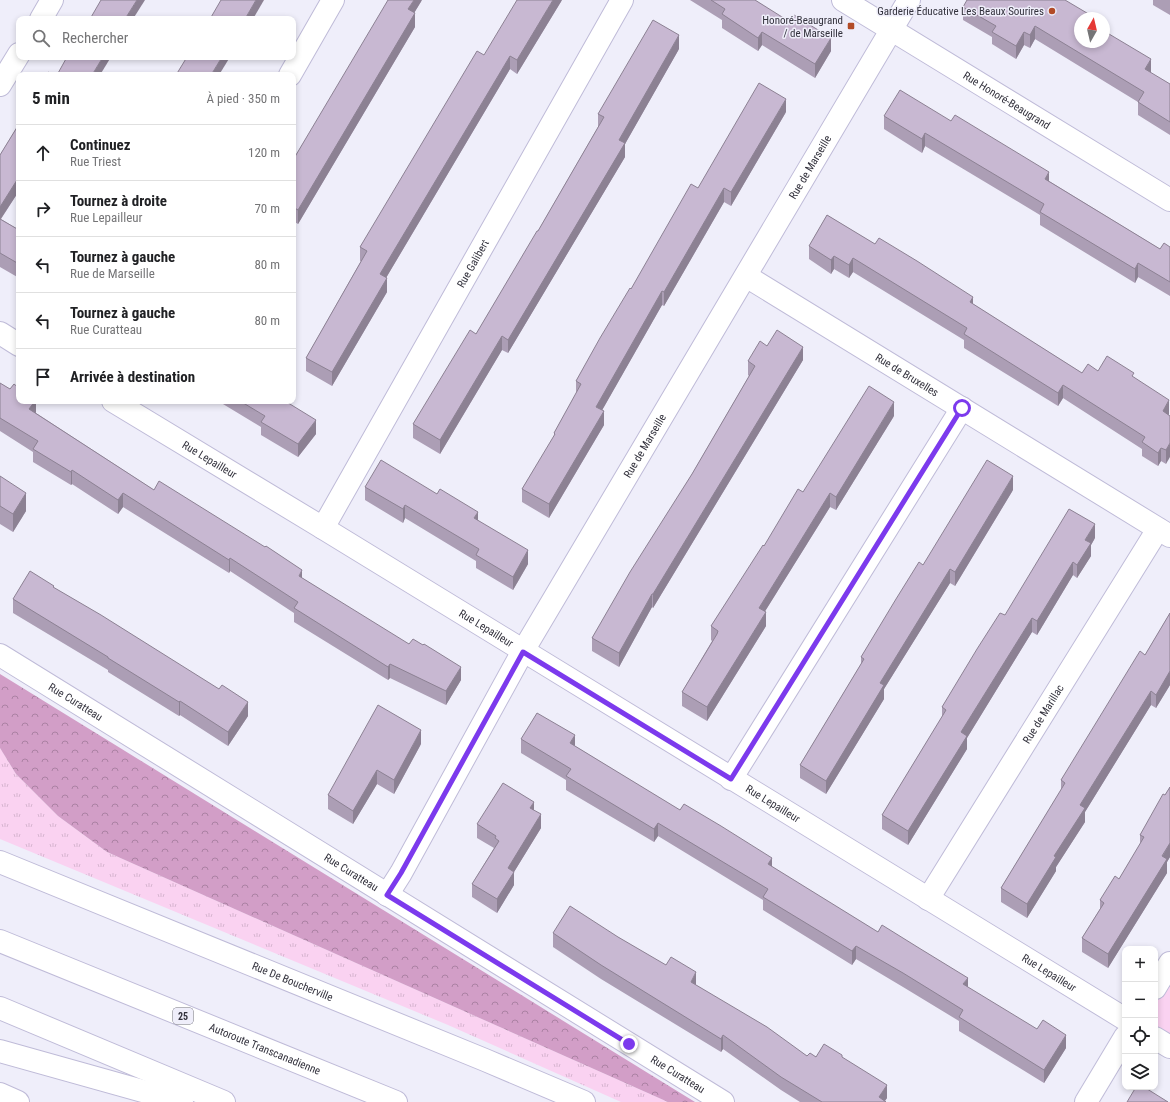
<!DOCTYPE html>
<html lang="fr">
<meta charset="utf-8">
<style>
:root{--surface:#fff;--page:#f6f6f6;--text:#202124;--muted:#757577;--line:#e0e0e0}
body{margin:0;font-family:"Roboto Condensed",sans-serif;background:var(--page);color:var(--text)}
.controls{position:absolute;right:12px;bottom:12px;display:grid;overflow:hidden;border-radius:8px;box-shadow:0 2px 6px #0003}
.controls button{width:36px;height:36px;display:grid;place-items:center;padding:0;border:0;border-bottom:1px solid var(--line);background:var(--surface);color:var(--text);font:20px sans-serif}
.compass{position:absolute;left:1074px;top:12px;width:36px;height:36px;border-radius:50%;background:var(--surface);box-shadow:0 2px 6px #0003;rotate:8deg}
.stop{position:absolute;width:12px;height:12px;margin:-9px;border:3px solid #7c3aed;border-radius:50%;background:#fff}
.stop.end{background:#7c3aed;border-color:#fff;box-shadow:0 1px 4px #0008}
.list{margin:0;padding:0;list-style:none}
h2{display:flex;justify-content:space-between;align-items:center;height:52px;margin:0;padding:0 16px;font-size:17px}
h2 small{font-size:13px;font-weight:400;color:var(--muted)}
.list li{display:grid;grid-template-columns:26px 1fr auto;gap:12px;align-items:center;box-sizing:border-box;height:56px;padding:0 16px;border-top:1px solid var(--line)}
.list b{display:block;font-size:15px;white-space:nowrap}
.list p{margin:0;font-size:13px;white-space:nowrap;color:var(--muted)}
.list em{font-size:13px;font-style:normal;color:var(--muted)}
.icon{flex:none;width:22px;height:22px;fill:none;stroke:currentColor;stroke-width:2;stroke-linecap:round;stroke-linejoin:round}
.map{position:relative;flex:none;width:1170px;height:1102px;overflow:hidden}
.search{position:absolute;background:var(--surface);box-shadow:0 2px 6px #0003;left:16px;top:16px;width:280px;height:44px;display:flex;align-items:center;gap:10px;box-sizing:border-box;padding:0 14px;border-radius:8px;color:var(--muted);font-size:15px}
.panel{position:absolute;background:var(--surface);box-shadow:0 2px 6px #0003;left:16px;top:72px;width:280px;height:332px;border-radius:8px}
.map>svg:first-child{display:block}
.grass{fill:url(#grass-tufts)}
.forest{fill:url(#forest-crowns)}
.green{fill:#fad2f1}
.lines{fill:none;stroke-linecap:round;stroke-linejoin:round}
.minor-casing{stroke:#bfbbd8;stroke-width:24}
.tertiary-casing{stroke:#bfbbd8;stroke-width:24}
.secondary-casing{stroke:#bfbbd8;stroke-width:24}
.motorway-casing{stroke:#bfbbd8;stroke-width:24}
.minor{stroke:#fff;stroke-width:22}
.tertiary{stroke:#fff;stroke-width:22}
.secondary{stroke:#fff;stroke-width:22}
.motorway{stroke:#fff;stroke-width:22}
.wall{fill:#ac9eb5}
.shaded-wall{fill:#8c8193}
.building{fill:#c8b8d2;stroke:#8c8193}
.route{stroke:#7c3aed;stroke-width:5}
.poi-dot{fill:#b24b27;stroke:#efeefa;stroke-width:1.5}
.labels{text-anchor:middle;stroke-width:3;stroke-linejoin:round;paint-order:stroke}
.shield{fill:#efeefa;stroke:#6b6a76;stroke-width:1}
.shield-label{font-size:10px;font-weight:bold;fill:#33323d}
.poi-label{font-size:11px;fill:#33323d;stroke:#efeefa;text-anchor:end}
.street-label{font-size:11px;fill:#33323d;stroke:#efeefa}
</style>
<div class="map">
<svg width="1170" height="1102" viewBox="0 0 1170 1102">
<defs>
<pattern id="grass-tufts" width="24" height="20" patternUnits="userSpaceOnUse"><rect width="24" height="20" fill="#fad2f1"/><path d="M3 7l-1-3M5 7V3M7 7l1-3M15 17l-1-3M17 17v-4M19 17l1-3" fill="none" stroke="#d7b5d0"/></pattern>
<pattern id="forest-crowns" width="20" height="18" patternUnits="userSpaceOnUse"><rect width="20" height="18" fill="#d29ec7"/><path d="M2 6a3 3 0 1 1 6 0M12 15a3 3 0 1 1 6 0" fill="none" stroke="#ab81a3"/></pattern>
</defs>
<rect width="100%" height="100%" fill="#efeefa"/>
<path class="grass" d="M0,748L16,774L58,816L107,852L668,1102H621L448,1025L0,839Z"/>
<path class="forest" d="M0,674L695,1102H668L107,852L58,816L16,774L0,748Z"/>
<path class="green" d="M1170,963V1047L1155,1038V988Z"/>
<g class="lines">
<defs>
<g id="minor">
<path d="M41,19L52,0"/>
<path d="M290,75L333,0"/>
<path d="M0,85L19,54"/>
<path id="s1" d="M746,276L1170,536"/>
<path d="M0,333L19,345"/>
<path id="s2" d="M113,401L323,528L1125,1019"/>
<path id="s3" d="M323,528L622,0"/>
<path id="s4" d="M0,655L723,1102"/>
<path d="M731,779L962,408"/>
<path id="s5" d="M387,895L401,873L523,651L909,0"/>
<path id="s6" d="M928,899L1158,529"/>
<path d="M1155,988L1170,963"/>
<path d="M1155,1038L1170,1047"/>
<path d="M1086,1102L1125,1037"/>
</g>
<g id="tertiary">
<path id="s7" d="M843,0L1170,200"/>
</g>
<g id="secondary">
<path id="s8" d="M0,862L485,1060L584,1102"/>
<path d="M0,1094L18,1102"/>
</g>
<g id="motorway">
<path id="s9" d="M0,941L396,1102"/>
<path d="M0,1008L224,1102"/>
<path d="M0,1051L182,1102"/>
</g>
</defs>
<use href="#minor" class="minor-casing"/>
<use href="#tertiary" class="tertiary-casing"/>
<use href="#secondary" class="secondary-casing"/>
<use href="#motorway" class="motorway-casing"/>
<use href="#minor" class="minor"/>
<use href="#tertiary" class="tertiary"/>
<use href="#secondary" class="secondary"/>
<use href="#motorway" class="motorway"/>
</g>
<g class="wall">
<path d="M422,0L414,13L415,27L298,224L293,221V160L305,140Z"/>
<path d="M562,0L517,74L510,69L386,278L387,292L332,386L306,371V358L361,261H360V247L484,55Z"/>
<path d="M690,0H755L831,51L815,78L762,45L758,51L722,28V20Z"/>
<path d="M1153,0H1170V15L1153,5Z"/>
<path d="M963,7L1092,18H1080L1151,72L1150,73L1170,84V135L1138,115V102L1035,39L1030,48L1024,45L1016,59L992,44V37L963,20Z"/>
<path d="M679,49L625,144V157L508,353L502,350L440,454L413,438V424L476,334L538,231L598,127V114Z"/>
<path d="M786,112L731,206L724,202L664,306L662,305L602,410L604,425L549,518L522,502V489L554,437V433L576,394V381L631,289L698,188Z"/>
<path d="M884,116L1049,181L1160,249L1170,247V296L1138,277L1135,283L1040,225V215L925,146L922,153L884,129Z"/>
<path d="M19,124V195L17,194L1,219L19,230V278L0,267V155Z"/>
<path d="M827,215L973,304L1082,373L1098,371L1134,378L1169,414V415L1166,464L1161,461L1158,466L1142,456V449L1063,398L1058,406L964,348V340L853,272L849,278L834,269L831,274L809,259V246Z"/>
<path d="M767,346L803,360L653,608L652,607L619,667L592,651V638L692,474L749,376L748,375V361Z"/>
<path d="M0,383L10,389L36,401V413L154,490L302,578L461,680L446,705L390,678L388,680L294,622V613L230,571L229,573L123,507L118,514L72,484L71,485L33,462V452L0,431Z"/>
<path d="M218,401H285L316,434L298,457L261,435V427Z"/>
<path d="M894,416L836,510L830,507L765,611L766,626L707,721L682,706V692L712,641L711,640V626L764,546L803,492Z"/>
<path d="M0,476L26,511L13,532L0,524Z"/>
<path d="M365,487L478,520L528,564L513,590L476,568V561L405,518L403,523L365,500Z"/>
<path d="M1013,490L955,586L950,583L884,689V699L826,794L800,778V765L861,664V657L923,565Z"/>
<path d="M1095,538L1091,545V556L1077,578L1073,575L1037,635L1032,632L967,738V749L908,845L882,829V815L942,717V707L1005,615Z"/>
<path d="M54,588L248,716L228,746L180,715L179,716L108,672V670L13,613V599Z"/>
<path d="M1170,613V685L1156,708L1151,705L1085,812V822L1056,867V871L1027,918L1001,902V888L1061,790V780L1145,655Z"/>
<path d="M521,739L575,746L1066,1048L1044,1083L959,1031V1021L903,987L856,959L852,965L763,910V900L658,836L654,842L566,790V780L521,753Z"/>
<path d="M421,744L394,794L377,784L353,824L328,809V795Z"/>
<path d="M1170,787V857L1167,862V873L1108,968L1082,952V938L1100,909V900L1119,879L1140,845V835Z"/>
<path d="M534,810L541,828L514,872V885L497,913L472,897V884L494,848L477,838V824Z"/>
<path d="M553,933L618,937L696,985L807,1056L842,1057L887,1098L885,1101L886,1102H800L781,1090L723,1049L721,1052L601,979L553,947Z"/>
</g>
<g class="shaded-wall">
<path d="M137,0H145L133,19H125Z"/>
<path d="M256,0H264L253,19H245Z"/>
<path d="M414,0H422L408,23V9Z"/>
<path d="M553,0H562L517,74V60Z"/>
<path d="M415,13V27L298,224V210Z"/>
<path d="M1035,26V39L1030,48V35Z"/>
<path d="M762,32V45L758,51V38Z"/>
<path d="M1024,32V45L1016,59V46Z"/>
<path d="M679,35V49L625,144V157L508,353V340L619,140Z"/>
<path d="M831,38V51L815,78V64Z"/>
<path d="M510,56V69L380,288V274Z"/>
<path d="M103,57H111L100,75H92Z"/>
<path d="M222,57H230L219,75H211Z"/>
<path d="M1151,59V72L1145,82V69Z"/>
<path d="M786,99V112L731,206V192Z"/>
<path d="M925,133V146L922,153V139Z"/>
<path d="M1049,172V186L1045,179Z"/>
<path d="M17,180V194L0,220V207Z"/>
<path d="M724,188V202L664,306V292Z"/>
<path d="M834,256V269L831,274V260Z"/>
<path d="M853,258V272L849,278V265Z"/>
<path d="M1138,263V277L1135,283V269Z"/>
<path d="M387,278V292L332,386V372Z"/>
<path d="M662,291V305L596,421V407Z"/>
<path d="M973,297V310L970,302Z"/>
<path d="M502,336V350L440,454V440Z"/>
<path d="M803,347V360L653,608V594Z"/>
<path d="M1063,385V398L1058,406V393Z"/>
<path d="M1169,400V414L1163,425V411Z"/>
<path d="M35,401H36V412L29,423V409Z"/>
<path d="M894,402V416L836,510V497Z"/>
<path d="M604,411V425L549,518V504Z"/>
<path d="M316,420V434L298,457V444Z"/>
<path d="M1170,443V457L1166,464V450Z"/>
<path d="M1161,448V461L1158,466V453Z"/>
<path d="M72,470V484L71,485V472Z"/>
<path d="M1013,476V490L955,586V572Z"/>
<path d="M26,493V511L13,532V514Z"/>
<path d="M123,493V507L118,514V500Z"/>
<path d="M830,493V507L759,621V608Z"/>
<path d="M405,505V518L403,523V509Z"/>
<path d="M478,512V526L474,518Z"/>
<path d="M1095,524V538L1091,545V556L1077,578V565L1085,540Z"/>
<path d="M528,550V564L513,590V577Z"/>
<path d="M230,558V571L229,573V560Z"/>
<path d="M1073,562V575L1037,635V621Z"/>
<path d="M950,569V583L884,689V699L826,794V781L880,683Z"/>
<path d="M302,570V584L299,576Z"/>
<path d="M652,594V607L619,667V653Z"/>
<path d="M766,612V626L707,721V707Z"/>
<path d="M1032,618V632L967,738V749L908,845V831L961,732Z"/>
<path d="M390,664V678L388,680V667Z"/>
<path d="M461,667V680L446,705V691Z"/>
<path d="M1170,671V685L1156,708V695Z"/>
<path d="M1151,691V705L1085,812V822L1056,867V871L1027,918V904L1054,856L1080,805Z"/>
<path d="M180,701V715L179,716V702Z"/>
<path d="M248,702V716L228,746V732Z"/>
<path d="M421,730V744L394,794V780Z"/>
<path d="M575,735V749L570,743Z"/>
<path d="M377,770V784L353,824V811Z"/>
<path d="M534,802V816L530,808Z"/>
<path d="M541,814V828L514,872V885L497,913V899L508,868Z"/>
<path d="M658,823V836L654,842V829Z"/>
<path d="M1170,843V857L1167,862V873L1108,968V954Z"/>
<path d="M772,858V871L768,864Z"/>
<path d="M856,946V959L852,965V951Z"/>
<path d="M696,972V986L691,982Z"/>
<path d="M968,978V991L963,984Z"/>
<path d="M723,1035V1049L721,1052V1039Z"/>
<path d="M1066,1035V1048L1044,1083V1070Z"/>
<path d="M887,1085V1098L884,1102L879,1097Z"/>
</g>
<g class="building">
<path d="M101,0H137L125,19H90Z"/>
<path d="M221,0H256L245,19H210Z"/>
<path d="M388,0H414L408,9L415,13L298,210L293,207V160Z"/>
<path d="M517,0H553L517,60L510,56L380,274L387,278L332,372L306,358L367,251L360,247L477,51L484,55Z"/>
<path d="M711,0H755L790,22L794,15L831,38L815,64L762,32L758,38L722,14L725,9Z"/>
<path d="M967,0H1065L1092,16L1091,18H1080V42H1104V31L1151,59L1145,69L1170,84V122L1138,102L1144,92L1035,26L1030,35L1024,32L1016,46L992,32L996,26L963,7Z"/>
<path d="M653,20L679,35L619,140L625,143L508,340L502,336L440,440L413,424L470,330L476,334L537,231H538L604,117L598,114Z"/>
<path d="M67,57H103L92,75H57Z"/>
<path d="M187,57H222L211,75H176Z"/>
<path d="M48,72L53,75H46Z"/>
<path d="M759,83L786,99L731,192L724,188L664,292L662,291L596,407L604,411L549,504L522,489L555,434L554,433L581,384L576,381L600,338L630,288L631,289L691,184L698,188Z"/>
<path d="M900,90L951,121L955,115L1049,172L1045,179L1160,249L1164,243L1170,247V282L1138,263L1135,269L1040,212L1044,204L925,133L922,139L884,116Z"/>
<path d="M19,124V181L17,180L0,207V155Z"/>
<path d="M827,215L875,244L879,238L917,261L973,297L970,302L1082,373L1088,364L1098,371L1107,356L1134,373L1132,376L1169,400L1163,411L1170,416V443L1166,450L1161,448L1158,453L1142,442L1145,437L1063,385L1058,393L964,334L967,328L853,258L849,265L834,256L831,260L809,246Z"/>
<path d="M0,219L19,230V264L0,253Z"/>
<path d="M777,330L803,347L653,594H652L619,653L592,638L630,572L692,474L755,366L748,361L760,341L767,346Z"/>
<path d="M0,383L10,389L14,384L19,388V401H35L29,409L154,490L159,481L265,547L266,546L302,570L299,576L409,644L413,639L423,645L424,644L461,667L446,691L390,664L388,667L294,608L298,602L230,558L229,560L123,493L118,500L72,470L71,472L33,449L38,441L0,418Z"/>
<path d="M869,386L894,402L836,497L830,493L759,608L766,612L707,707L682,692L717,634L718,631L711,626L763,545L764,546L798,489L803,492Z"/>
<path d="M240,401H285L316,420L298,444L261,422L265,416Z"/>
<path d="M381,460L437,494L440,489L478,512L474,518L528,550L513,577L476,555L479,549L405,505L403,509L365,487Z"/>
<path d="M987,460L1013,476L955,572L950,569L880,683L884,685L826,781L800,765L864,659L861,657L896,599L919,562L923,565Z"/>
<path d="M0,476L26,493L13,514L0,506Z"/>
<path d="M1069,509L1095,524L1085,540L1091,543L1077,565L1073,562L1037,621L1032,618L961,732L967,736L908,831L882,815L946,710L942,707L977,649L1000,613L1005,615Z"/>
<path d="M30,571L54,586L53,587L101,615L219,689L222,685L248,702L228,732L180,701L179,702L108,658V657L13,599Z"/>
<path d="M1170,613V671L1156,695L1151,691L1080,805L1085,808L1054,856L1056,857L1027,904L1001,888L1065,783L1061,780L1140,651L1145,655Z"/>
<path d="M378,705L421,730L394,780L377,770L353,811L328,795Z"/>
<path d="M537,713L575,735L570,743L680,810L684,804L721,826L772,858L768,864L878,932L882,925L919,948L968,978L963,984L1037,1029L1043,1020L1066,1035L1044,1070L959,1017L963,1010L903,973L856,946L852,951L763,897L768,889L658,823L654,829L566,776L571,769L521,739Z"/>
<path d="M503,783L534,802L530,808L541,814L508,868L514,872L497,899L472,884L499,841L495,838L496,836L477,824Z"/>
<path d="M1170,787V843L1162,856L1167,859L1108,954L1082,938L1104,903L1100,900L1115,876L1119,879L1144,837L1140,835L1163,794L1165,795Z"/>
<path d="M570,906L618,937L666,965L671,957L696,972L691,982L767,1027L807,1056L810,1053L816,1057L824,1044L842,1055V1057L887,1085L879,1097L886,1102H822L781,1077L723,1035L721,1039L601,965L553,933Z"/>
<path d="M1136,1087H1144L1168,1102H1127Z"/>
</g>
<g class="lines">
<path class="route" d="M629,1044L387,895L401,873L523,652L731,779L962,408"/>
</g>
<g class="poi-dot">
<circle cx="1052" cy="11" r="4"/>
<rect x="847" y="22" width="8" height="8" rx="2"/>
</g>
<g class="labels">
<rect class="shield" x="173" y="1008" width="20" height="16" rx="3"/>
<g class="shield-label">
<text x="183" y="1020">25</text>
</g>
<g class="poi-label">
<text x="1044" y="15">Garderie Éducative Les Beaux Sourires</text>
<text x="843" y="24">Honoré-Beaugrand<tspan x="843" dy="13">/ de Marseille</tspan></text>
</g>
<g class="street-label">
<text dy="4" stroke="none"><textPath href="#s7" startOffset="192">Rue Honoré-Beaugrand</textPath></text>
<text dy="4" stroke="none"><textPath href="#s5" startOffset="842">Rue de Marseille</textPath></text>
<text dy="4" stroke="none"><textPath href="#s3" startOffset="304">Rue Galibert</textPath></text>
<text dy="4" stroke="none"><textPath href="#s1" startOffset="189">Rue de Bruxelles</textPath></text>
<text dy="4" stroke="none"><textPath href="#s5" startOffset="518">Rue de Marseille</textPath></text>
<text dy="4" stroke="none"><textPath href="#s2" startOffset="113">Rue Lepailleur</textPath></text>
<text dy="4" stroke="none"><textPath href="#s2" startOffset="437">Rue Lepailleur</textPath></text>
<text dy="4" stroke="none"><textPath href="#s4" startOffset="89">Rue Curatteau</textPath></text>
<text dy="4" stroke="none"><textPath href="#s6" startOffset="218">Rue de Marillac</textPath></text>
<text dy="4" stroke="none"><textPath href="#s2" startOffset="773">Rue Lepailleur</textPath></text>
<text dy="4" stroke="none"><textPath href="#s4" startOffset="413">Rue Curatteau</textPath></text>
<text dy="4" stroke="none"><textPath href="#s2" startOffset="1097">Rue Lepailleur</textPath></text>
<text dy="4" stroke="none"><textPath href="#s8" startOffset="316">Rue De Boucherville</textPath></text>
<text dy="4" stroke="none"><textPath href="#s9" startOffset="286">Autoroute Transcanadienne</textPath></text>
<text dy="4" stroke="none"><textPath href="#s4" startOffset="797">Rue Curatteau</textPath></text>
</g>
</g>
</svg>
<div class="controls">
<button>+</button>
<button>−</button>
<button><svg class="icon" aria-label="locate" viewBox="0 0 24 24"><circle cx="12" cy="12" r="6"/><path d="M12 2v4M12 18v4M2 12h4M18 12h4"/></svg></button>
<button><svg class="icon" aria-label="layers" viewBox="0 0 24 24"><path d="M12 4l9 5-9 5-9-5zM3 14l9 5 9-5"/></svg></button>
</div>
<svg class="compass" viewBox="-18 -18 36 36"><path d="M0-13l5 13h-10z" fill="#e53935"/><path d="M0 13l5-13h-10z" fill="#757577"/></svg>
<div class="stop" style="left:962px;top:408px"></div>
<div class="stop end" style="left:629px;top:1044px"></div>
<div class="search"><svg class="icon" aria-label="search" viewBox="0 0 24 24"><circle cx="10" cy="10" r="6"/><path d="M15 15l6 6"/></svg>Rechercher</div>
<section class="panel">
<h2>5 min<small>À pied · 350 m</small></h2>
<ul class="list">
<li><svg class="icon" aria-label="ahead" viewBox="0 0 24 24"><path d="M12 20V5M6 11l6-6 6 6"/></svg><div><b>Continuez</b><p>Rue Triest</p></div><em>120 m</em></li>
<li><svg class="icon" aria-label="right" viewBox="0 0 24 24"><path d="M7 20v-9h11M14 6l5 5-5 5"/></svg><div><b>Tournez à droite</b><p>Rue Lepailleur</p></div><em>70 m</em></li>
<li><svg class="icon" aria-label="left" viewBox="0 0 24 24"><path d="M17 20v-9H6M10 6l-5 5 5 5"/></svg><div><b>Tournez à gauche</b><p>Rue de Marseille</p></div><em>80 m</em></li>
<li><svg class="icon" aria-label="left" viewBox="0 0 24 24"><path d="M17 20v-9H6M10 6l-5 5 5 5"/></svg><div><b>Tournez à gauche</b><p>Rue Curatteau</p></div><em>80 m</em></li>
<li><svg class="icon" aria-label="arrive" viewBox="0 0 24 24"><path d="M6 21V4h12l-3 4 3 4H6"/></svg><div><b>Arrivée à destination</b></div></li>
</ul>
</section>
</div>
